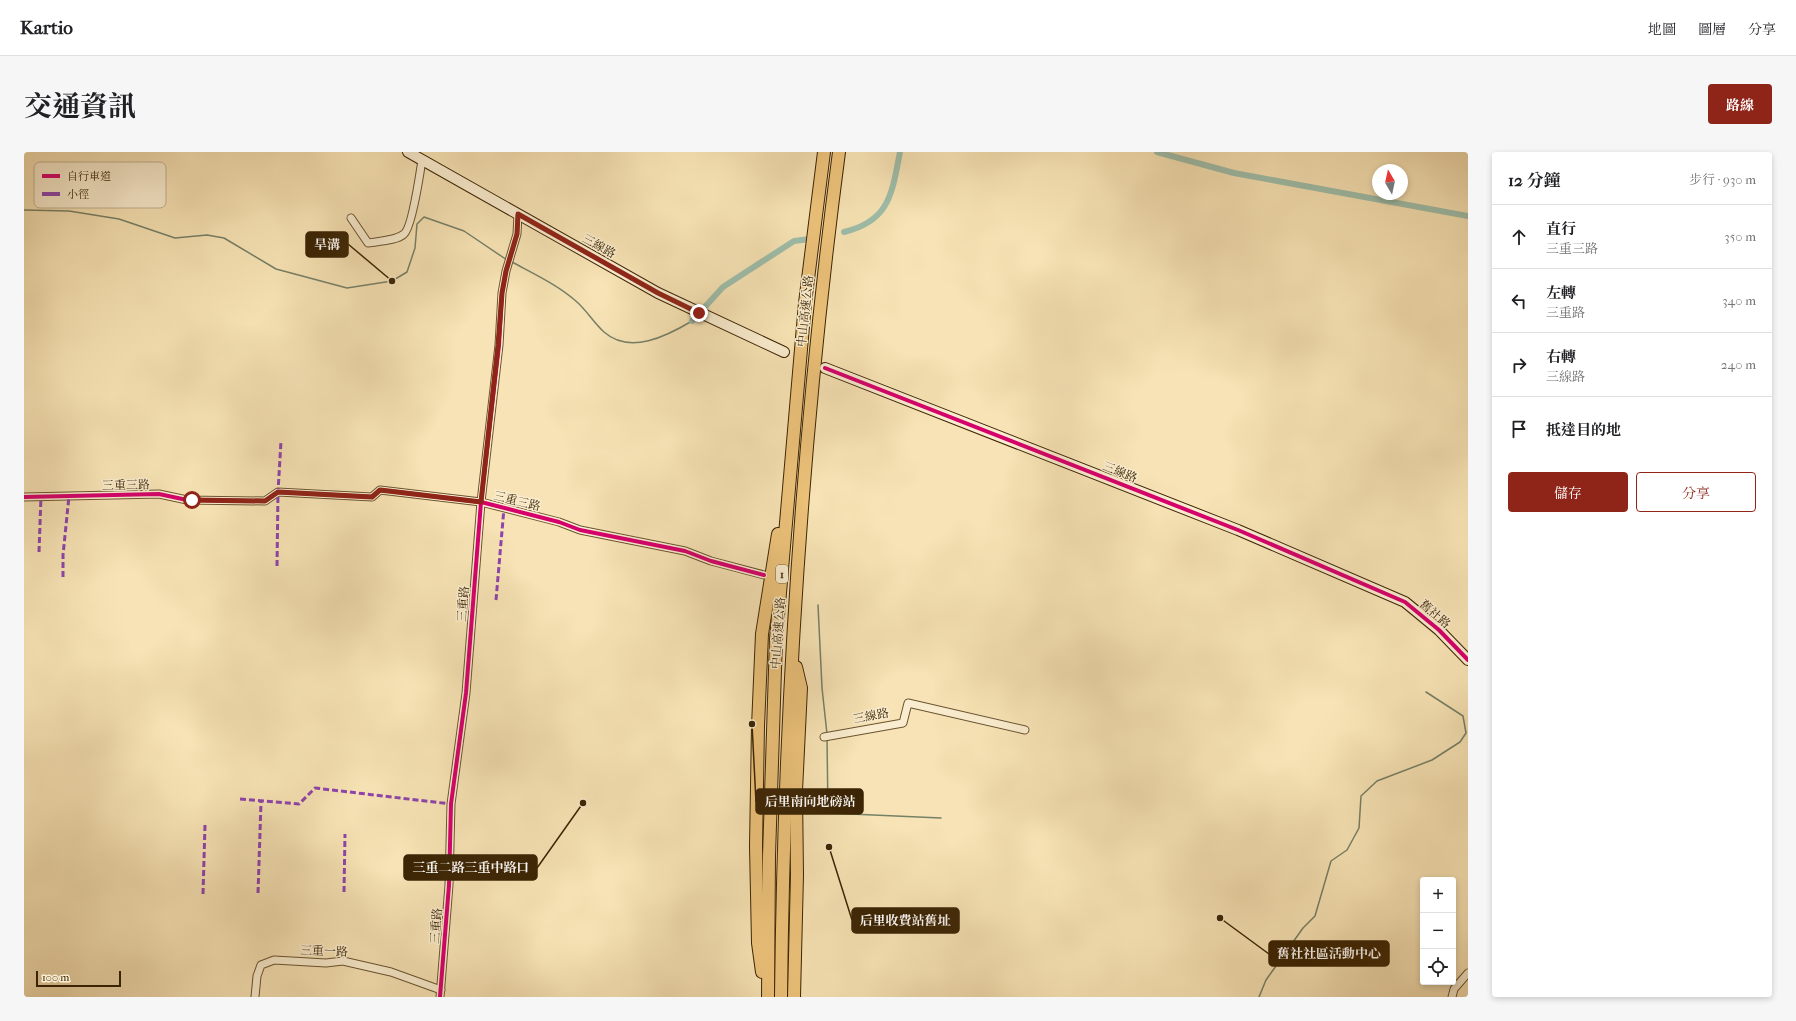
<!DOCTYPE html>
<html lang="zh-TW">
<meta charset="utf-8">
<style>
:root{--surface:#fff;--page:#f6f6f6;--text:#202124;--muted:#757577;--line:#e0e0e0;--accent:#8f2418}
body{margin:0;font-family:"IM FELL French Canon","Noto Serif TC",serif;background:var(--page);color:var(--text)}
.controls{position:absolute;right:12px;bottom:12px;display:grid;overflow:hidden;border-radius:4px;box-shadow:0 2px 6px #0003}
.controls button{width:36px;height:36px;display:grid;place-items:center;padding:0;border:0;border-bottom:1px solid var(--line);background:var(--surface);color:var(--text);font:20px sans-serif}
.compass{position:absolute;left:1348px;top:12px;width:36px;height:36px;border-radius:50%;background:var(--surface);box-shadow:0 2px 6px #0003;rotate:351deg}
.scale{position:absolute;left:12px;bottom:10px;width:85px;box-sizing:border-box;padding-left:4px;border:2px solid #3b2404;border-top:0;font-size:11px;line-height:14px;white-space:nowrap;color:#3b2404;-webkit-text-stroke:3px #faedcf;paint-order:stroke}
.stop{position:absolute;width:12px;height:12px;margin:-9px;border:3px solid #8f2418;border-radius:50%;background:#fff}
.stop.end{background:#8f2418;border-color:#fff;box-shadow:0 1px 4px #0008}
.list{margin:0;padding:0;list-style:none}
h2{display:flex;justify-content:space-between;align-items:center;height:52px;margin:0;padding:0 16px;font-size:17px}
h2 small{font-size:13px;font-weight:400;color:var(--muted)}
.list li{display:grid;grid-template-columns:26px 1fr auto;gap:12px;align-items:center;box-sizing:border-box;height:64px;padding:0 16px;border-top:1px solid var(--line)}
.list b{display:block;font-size:15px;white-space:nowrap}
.list p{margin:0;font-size:13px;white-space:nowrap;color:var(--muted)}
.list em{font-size:13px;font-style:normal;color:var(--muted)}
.actions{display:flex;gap:8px;padding:12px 16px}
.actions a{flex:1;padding:9px 0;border:1px solid var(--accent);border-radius:4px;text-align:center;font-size:14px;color:var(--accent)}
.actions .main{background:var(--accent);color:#fff}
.icon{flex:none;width:22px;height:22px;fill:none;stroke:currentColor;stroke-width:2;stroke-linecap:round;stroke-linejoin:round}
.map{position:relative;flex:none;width:1444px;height:845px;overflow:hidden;border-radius:4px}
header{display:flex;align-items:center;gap:24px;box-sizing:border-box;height:56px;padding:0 20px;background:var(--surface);border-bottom:1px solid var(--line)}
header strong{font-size:19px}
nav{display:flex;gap:22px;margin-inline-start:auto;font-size:14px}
.intro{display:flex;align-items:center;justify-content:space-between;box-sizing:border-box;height:96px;padding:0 24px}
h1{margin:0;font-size:28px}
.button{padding:10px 18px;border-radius:4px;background:var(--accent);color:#fff;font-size:14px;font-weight:700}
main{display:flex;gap:24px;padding:0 24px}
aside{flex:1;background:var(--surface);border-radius:4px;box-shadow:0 2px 6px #0003}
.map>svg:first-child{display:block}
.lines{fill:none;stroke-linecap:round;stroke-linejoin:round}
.stream{stroke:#768068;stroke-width:1.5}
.canal{stroke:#9ebeaa;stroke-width:6}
.street-casing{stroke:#6a5430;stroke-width:9}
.secondary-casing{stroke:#3b2404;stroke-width:12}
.highway-casing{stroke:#3b2404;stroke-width:14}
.street{stroke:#faedcf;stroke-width:7}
.secondary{stroke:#faedcf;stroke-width:10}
.highway{stroke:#ecc27a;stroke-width:12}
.quiet{stroke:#8e44ad;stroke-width:3;stroke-dasharray:6 3;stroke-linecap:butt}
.cycleway-casing{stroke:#faedcf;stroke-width:6}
.cycleway{stroke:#d6006c;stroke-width:4}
.route{stroke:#8f2418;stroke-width:5}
.labels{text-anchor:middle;stroke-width:3;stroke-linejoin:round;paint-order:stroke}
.shield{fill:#faedcf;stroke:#746041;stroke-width:1}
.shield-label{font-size:11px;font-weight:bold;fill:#3b2404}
.street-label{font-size:12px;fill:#3b2404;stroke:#faedcf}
.key{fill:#faedcf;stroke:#c1b192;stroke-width:1}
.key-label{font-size:11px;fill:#3b2404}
.leader{fill:none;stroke:#3b2404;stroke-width:1.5}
.callout-dot{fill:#3b2404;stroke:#faedcf;stroke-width:1.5}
.callout{fill:#3b2404;stroke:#3b2404;stroke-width:1.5}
.callout-label{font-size:13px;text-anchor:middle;font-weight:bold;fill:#fff}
</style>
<header>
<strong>Kartio</strong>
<nav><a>地圖</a><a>圖層</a><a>分享</a></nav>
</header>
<div class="intro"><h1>交通資訊</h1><a class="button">路線</a></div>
<main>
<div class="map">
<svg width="1444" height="845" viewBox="0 0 1444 845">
<rect width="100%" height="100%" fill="#f7e3b5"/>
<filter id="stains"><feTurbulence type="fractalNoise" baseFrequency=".005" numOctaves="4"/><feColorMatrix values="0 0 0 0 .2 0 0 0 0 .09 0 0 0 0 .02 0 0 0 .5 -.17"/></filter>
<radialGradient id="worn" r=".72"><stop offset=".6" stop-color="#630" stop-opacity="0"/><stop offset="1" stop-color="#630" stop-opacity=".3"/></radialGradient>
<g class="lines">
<g class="stream">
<path d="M0,58L45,59L95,67L151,86L183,83L200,86L252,117L323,136L368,129L383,120L391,96L393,72L400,65L440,79L483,108"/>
<path d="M488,110C510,122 534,133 553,150C563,159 570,171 580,180C606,203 643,184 668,169"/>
<path d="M794,453L798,536L803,582"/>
<path d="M803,586L804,661L917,666"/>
<path d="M1235,845L1242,828L1279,776L1291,764L1307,709L1323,698L1335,676L1337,644L1353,629L1408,608L1436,590L1442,581L1439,564L1402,540"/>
</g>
<g class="canal">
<path d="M1133,0L1210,21L1444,64"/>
<path d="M820,80C866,69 868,41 876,0"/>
<path d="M668,169L699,135L770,89L786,87"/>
</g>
<defs>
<g id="street">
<path d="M327,66L344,91C354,89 372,89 380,82C388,76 396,21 398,8"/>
<path d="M0,345L135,342L163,348L241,349L254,340L348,345L356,338L457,350L535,370L556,378L661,399L687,409L740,423"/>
<path d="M800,585L879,571L884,551L1001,578"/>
<path d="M231,845L233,824L237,813L250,808L302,811L319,809L367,820L417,838"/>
<path d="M416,845L425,733L427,652L442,541L457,350L475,193L478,141L482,119L493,82L494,62"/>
<path d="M1428,845L1430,837L1444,821"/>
</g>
<g id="secondary">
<path d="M384,0L634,141L760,200"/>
<path d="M801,216L1214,378L1381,450L1415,478L1444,508"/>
</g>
<g id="highway">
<path d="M738,820L734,791L732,694L734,574L738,482L754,382"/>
<path d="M744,845L745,704L752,487L781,151L800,0"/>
<path d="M757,845C760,562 778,280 815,0"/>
<path d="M770,845L773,723L772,639L777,536L772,515"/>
</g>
</defs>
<use href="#street" class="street-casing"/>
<use href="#secondary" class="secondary-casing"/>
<use href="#highway" class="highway-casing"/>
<use href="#street" class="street"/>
<use href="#secondary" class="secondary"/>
<use href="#highway" class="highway"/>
<g class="quiet">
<path d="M15,400L17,344"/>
<path d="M253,414L254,340L257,289"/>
<path d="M39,425V403L45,344"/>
<path d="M472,448L480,356"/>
<path d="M216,647L275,652L291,636L427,652"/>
<path d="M320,740L321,682"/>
<path d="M234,741L237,650"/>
<path d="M179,742L181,673"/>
</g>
<defs>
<g id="cycleway">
<path d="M801,216L1214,378L1381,450L1415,478L1444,508"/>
<path d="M0,345L135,342L163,348L241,349L254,340L348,345L356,338L457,350L535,370L556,378L661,399L687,409L740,423"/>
<path d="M416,845L425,733L427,652L442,541L457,350L475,193L478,141L482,119L493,82L494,62"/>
</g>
</defs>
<use href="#cycleway" class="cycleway-casing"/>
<use href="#cycleway" class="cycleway"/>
</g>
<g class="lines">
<path class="route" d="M168,348L241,349L254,340L348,345L356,338L457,350L474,193L478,141L482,119L493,82L494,62L634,141L675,161"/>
</g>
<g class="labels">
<rect class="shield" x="752" y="413" width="12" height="18" rx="3"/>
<g class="shield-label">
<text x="758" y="426">1</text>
</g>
<g class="street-label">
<text transform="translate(575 94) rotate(29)" y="4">三線路</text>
<text transform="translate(781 159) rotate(-84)" y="4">中山高速公路</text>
<text transform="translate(1096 320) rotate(22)" y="4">三線路</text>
<text transform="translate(102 333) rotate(-1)" y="4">三重三路</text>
<text transform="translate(493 349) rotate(14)" y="4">三重三路</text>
<text transform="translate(439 452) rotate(-85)" y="4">三重路</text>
<text transform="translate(1411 462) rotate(41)" y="4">舊社路</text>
<text transform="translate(754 481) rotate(-86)" y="4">中山高速公路</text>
<text transform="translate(847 564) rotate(-11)" y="4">三線路</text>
<text transform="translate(412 774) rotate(-85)" y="4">三重路</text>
<text transform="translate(300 799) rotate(2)" y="4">三重一路</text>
</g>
</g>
<rect x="10" y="10" width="132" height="46" rx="6" class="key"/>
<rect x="18" y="22" width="18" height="4" fill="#d6006c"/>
<rect x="18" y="40" width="18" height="4" fill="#8e44ad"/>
<g class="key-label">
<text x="43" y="28">自行車道</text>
<text x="43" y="46">小徑</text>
</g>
<path class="leader" d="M368 129L324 92M728 572L732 650M559 651L513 716M805 695L828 768M1196 766L1245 802"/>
<g class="callout-dot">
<circle cx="368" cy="129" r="4"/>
<circle cx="728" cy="572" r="4"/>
<circle cx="559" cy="651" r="4"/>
<circle cx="805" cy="695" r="4"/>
<circle cx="1196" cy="766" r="4"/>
</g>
<g class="callout">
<rect x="282" y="80" width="42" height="25" rx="4"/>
<rect x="732" y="637" width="107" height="25" rx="4"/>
<rect x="380" y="703" width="133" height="25" rx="4"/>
<rect x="828" y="756" width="107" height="25" rx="4"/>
<rect x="1245" y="789" width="120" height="25" rx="4"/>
</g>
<g class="callout-label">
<text x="303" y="97">旱溝</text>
<text x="786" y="654">后里南向地磅站</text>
<text x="447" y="720">三重二路三重中路口</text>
<text x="881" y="773">后里收費站舊址</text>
<text x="1305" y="806">舊社社區活動中心</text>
</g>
<rect width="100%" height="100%" filter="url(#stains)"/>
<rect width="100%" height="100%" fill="url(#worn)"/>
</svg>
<div class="controls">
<button>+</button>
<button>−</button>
<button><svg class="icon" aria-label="locate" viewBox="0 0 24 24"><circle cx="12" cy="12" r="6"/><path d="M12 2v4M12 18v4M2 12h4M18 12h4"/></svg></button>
</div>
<svg class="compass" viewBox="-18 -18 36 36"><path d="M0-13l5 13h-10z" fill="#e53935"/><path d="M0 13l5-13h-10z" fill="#757577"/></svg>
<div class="scale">100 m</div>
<div class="stop" style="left:168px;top:348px"></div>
<div class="stop end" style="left:675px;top:161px"></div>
</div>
<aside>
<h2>12 分鐘<small>步行 · 930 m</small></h2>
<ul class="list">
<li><svg class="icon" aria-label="ahead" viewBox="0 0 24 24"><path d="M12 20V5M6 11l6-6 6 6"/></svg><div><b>直行</b><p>三重三路</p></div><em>350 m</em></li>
<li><svg class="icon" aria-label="left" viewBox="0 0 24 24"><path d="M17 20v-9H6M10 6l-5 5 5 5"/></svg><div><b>左轉</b><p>三重路</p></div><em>340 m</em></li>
<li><svg class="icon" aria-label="right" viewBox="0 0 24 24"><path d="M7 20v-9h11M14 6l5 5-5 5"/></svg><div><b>右轉</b><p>三線路</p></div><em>240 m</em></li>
<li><svg class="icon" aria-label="arrive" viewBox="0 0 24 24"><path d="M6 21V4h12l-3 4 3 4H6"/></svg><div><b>抵達目的地</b></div></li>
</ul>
<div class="actions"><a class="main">儲存</a><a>分享</a></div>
</aside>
</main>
